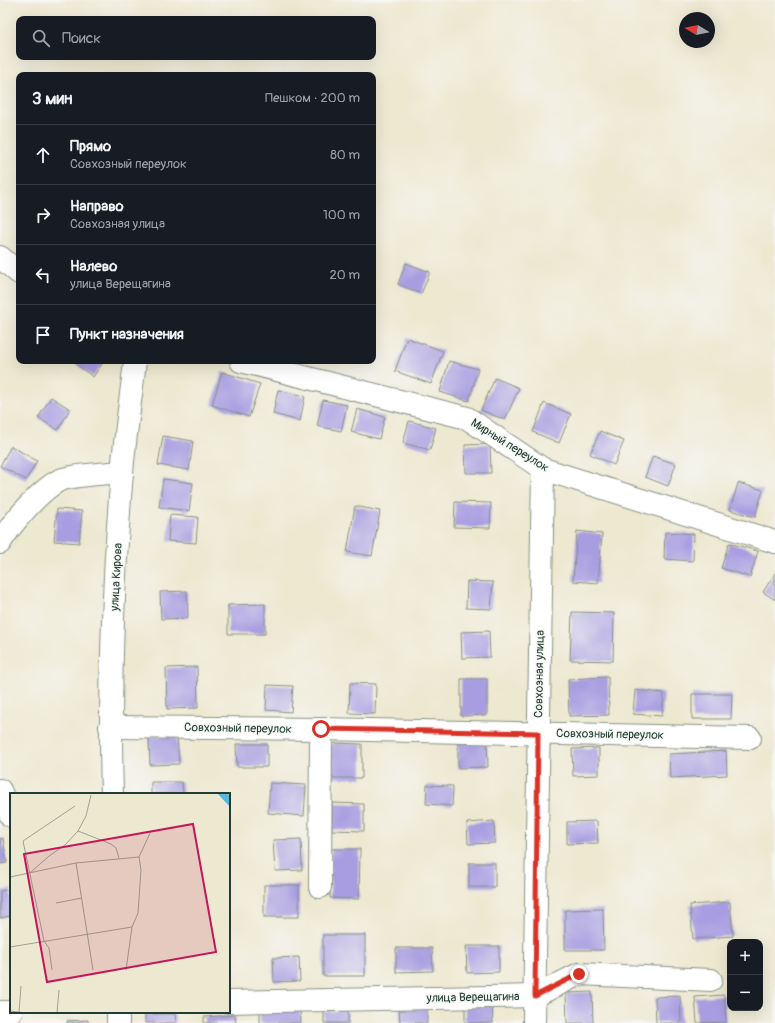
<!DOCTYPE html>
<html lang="ru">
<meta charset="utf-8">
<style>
:root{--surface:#171b24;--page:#20242c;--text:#f1f3f6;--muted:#9ea1a6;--line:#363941}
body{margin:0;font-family:Pangolin,sans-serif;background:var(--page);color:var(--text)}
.controls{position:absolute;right:12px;bottom:12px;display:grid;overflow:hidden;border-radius:8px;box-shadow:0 4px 16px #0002}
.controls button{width:36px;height:36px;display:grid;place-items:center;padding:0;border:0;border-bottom:1px solid var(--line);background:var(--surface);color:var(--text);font:20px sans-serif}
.compass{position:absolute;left:679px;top:12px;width:36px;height:36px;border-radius:50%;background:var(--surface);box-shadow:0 4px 16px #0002;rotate:280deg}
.stop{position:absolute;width:12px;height:12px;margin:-9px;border:3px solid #d93025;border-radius:50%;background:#fff}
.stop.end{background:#d93025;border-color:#fff;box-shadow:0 1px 4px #0008}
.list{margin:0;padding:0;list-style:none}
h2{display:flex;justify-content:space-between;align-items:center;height:52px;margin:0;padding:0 16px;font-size:17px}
h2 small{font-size:13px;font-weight:400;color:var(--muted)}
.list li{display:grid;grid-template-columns:26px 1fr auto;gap:12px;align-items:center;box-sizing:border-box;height:60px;padding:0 16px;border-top:1px solid var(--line)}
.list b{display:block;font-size:15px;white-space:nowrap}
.list p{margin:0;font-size:13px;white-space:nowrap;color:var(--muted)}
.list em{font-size:13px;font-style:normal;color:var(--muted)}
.icon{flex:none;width:22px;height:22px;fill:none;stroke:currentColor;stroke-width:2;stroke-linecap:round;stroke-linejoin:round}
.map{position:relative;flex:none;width:775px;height:1023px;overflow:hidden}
.search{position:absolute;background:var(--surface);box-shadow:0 4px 16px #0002;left:16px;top:16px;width:360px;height:44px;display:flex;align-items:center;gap:10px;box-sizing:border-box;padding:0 14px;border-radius:8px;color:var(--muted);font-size:15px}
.panel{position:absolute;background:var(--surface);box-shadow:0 4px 16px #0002;left:16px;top:72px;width:360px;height:292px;border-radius:8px}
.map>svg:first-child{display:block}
.building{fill:#a89de1}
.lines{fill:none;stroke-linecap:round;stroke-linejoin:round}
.minor-casing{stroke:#869282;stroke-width:24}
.minor{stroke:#fff;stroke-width:22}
.route{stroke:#d93025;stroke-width:5}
.labels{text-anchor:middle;stroke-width:3;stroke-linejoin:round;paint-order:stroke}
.street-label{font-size:12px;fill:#1f3d34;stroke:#f6f6f2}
.inset-road{fill:none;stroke:#9ba492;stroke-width:1}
.view{fill:#c2185b;fill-opacity:0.15;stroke:#c2185b;stroke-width:2}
.inset-edge{fill:none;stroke:#1f3d34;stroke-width:2}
</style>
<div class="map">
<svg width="775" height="1023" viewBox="0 0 775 1023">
<rect width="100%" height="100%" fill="#f6f6f2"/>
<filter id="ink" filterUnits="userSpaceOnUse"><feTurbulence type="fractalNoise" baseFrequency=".025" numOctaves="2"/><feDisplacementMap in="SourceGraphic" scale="8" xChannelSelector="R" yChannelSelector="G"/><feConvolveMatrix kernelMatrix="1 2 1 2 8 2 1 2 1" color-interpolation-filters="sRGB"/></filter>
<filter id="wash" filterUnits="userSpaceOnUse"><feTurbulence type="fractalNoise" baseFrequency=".012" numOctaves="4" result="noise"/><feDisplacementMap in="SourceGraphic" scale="16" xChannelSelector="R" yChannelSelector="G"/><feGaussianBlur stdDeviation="0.9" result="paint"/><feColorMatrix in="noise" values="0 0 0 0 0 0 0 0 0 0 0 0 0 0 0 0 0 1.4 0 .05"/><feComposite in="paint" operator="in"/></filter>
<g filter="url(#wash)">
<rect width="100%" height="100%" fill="#ede8d0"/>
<g id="blocks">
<g class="building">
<path d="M406,263L430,272L421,294L398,284Z"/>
<path d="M407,338L443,351L431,384L395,371Z"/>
<path d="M78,361H104L93,377L76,364Z"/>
<path d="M449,361L478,369L469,401L440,392Z"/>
<path d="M222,372L260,384L249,417L212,405Z"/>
<path d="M495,378L519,388L505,420L481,410Z"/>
<path d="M278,390L305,396L300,421L273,414Z"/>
<path d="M51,397L70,409L58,430L38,418Z"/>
<path d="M323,400L347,405L341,431L317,426Z"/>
<path d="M544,403L571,414L559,443L533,432Z"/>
<path d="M357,409L385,417L379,439L351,432Z"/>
<path d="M409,421L436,428L430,450L403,443Z"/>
<path d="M600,431L624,441L614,465L590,454Z"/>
<path d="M163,436L193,441L189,470L158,465Z"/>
<path d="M490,444L491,473H466L465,445Z"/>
<path d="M11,446L37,461L26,480L0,466Z"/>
<path d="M653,456L676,464L668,486L645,477Z"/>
<path d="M163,479L193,483L189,511L159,507Z"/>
<path d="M738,483L763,490L755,517L730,510Z"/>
<path d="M455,502L491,503L490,528L454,527Z"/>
<path d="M355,506L380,511L372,556L347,552Z"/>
<path d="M57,509L82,511L79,543L54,541Z"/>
<path d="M170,515L198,517L196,543L168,541Z"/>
<path d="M577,531L602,534L598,583L573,581Z"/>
<path d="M665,532L694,534L693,561L664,559Z"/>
<path d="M729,543L758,551L750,577L721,568Z"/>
<path d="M775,573V600L763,592Z"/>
<path d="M467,581L493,582L491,609L466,608Z"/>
<path d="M187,591L188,618L161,619L160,592Z"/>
<path d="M265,604V634H228V605Z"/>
<path d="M572,612L614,613L613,661L570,660Z"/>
<path d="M489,631L490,657L462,658L461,632Z"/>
<path d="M197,667L198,708L167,709L166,668Z"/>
<path d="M608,677L609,715L569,716L568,679Z"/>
<path d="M461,679H487V715L461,716Z"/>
<path d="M350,683L376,684L375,714L349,713Z"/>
<path d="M267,685L293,686L291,712L266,710Z"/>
<path d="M635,690L664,693L662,716L633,714Z"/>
<path d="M692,694H732L731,719H692Z"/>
<path d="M177,735L179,764L150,765L149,736Z"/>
<path d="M458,741H487L488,767L458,768Z"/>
<path d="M331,743L362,744V778H330Z"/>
<path d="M236,744H267V767H237Z"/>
<path d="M599,748V775L573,776L572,749Z"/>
<path d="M726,751L727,775L670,778L669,754Z"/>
<path d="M151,782H182L183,794H151Z"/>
<path d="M270,783L306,785L304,816L268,813Z"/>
<path d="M427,785L453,786L452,806L426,804Z"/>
<path d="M332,803L364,804V831L332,830Z"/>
<path d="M494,821L495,843L468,844L467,823Z"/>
<path d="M597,821L598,843L567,844V822Z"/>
<path d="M3,838L7,863L0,864V839Z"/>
<path d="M301,839L302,870L275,871L273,840Z"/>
<path d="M331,849H360L359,899L330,898Z"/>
<rect x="469" y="863" width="26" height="24"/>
<rect x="264" y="885" width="35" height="32"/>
<path d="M11,889V916L0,918V891Z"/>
<path d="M730,902L733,936L693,939L690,905Z"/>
<path d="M603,909L604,950H565V910Z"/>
<rect x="323" y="935" width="42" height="41"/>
<path d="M466,946H499V972L467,973Z"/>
<path d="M396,948H432L433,971L396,972Z"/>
<path d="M299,957L300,981L274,982L273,958Z"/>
<path d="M592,992L593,1023H567L566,993Z"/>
<path d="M724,995L726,1022L697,1023L695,997Z"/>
<path d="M680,996L681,1023H656L655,997Z"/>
<path d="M492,1004L493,1023H465V1005Z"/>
<path d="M427,1007V1023H400L399,1008Z"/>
<path d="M300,1010L301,1023H260V1012Z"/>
<path d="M348,1011V1023H324V1012Z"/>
<path d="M145,1014H175L176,1023H145Z"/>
<path d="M235,1015L236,1023H204V1017Z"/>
<path d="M88,1020V1023H67V1021Z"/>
</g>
</g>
</g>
<g filter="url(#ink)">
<use href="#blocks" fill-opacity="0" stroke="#869282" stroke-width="1"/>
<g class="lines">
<defs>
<g id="minor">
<path d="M0,257L19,273"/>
<path d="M241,361L467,418L543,469L775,542"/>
<path d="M0,543C10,525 44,485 63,479C81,474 103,474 122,472"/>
<path d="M110,727L321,729L750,738"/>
<path d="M0,790L11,816"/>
<path d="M112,794C109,687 113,579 122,473C125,435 131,398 135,361"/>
<path d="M320,887L321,729"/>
<path d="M229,1002L535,996L579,974L711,980"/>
<path d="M0,1012H11"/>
<path d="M118,1012V1023"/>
<path d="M534,1023L543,469"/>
</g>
</defs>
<use href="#minor" class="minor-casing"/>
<use href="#minor" class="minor"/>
</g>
</g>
<g class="lines" filter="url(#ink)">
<path class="route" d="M321,729L538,733L535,996L579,974"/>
</g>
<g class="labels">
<g class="street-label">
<text transform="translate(510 445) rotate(32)" y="4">Мирный переулок</text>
<text transform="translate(116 577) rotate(-87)" y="4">улица Кирова</text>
<text transform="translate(539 674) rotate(-89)" y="4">Совхозная улица</text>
<text transform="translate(238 728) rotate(1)" y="4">Совхозный переулок</text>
<text transform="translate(610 734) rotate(1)" y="4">Совхозный переулок</text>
<text transform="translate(473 997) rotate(-1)" y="4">улица Верещагина</text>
</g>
</g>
<g transform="translate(10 793)">
<rect width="220" height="220" fill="#ede8d0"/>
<path d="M207,0H217L220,3V14Z" fill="#5ab8d8"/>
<path class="inset-road" d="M68,38L101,51L106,55L109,65M66,70L83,177M21,79L39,63L55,52L68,38L76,23L81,2M0,84L66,70L129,64M46,110L72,105M0,154L122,134M42,177L39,155L34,148L13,48L65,13M116,177L122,134L128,120L131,77L129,64L141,38M0,218L17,220M9,219L11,193M47,220L49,197"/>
<path class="view" d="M183,31L206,159L37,189L14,61Z"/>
<rect width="220" height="220" class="inset-edge"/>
</g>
</svg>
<div class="controls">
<button>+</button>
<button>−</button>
</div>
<svg class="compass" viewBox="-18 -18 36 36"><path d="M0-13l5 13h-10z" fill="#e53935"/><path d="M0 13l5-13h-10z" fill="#9ea1a6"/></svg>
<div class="stop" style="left:321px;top:729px"></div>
<div class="stop end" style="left:579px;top:974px"></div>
<div class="search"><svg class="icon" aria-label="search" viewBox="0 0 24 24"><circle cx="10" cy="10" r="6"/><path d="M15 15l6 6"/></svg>Поиск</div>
<section class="panel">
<h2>3 мин<small>Пешком · 200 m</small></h2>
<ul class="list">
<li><svg class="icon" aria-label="ahead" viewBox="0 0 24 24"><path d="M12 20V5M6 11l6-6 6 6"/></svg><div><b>Прямо</b><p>Совхозный переулок</p></div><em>80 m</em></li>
<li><svg class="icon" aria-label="right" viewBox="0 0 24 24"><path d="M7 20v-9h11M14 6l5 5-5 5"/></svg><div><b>Направо</b><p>Совхозная улица</p></div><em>100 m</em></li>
<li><svg class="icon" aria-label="left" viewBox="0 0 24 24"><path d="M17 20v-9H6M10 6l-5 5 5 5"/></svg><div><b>Налево</b><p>улица Верещагина</p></div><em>20 m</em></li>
<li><svg class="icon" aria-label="arrive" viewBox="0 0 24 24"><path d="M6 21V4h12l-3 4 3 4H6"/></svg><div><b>Пункт назначения</b></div></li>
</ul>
</section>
</div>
